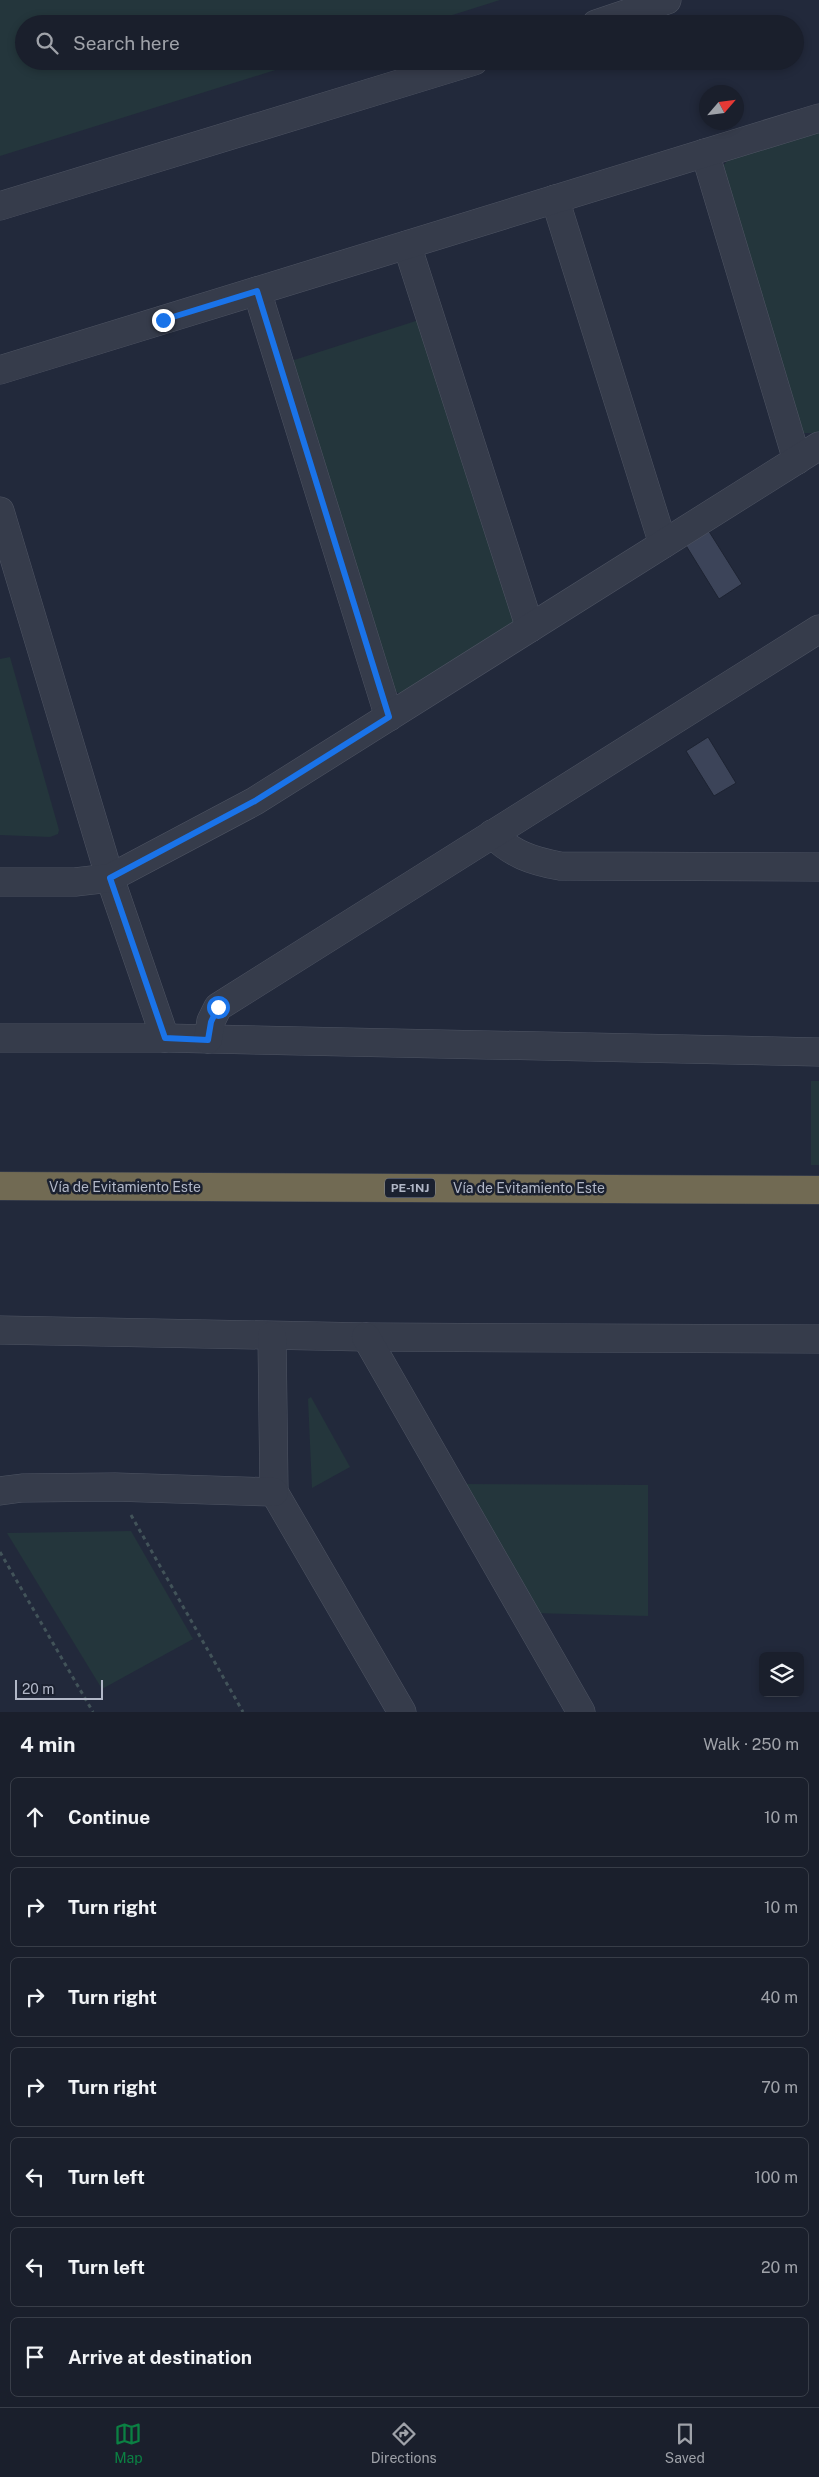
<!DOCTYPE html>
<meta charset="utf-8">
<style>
:root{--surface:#1a1f2c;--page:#272c38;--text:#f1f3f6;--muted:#9fa2a9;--line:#383d48;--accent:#0b8043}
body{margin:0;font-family:"Public Sans",sans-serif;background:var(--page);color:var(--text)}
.controls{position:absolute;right:15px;bottom:15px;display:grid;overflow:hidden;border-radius:8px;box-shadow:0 2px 8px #0003}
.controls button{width:45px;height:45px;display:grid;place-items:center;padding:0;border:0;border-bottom:1px solid var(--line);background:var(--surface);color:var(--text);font:25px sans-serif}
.compass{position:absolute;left:699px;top:85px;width:45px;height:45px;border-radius:50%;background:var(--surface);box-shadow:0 2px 8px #0003;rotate:62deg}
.scale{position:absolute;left:15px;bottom:12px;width:88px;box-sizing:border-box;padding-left:5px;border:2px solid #b1b7c7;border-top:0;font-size:14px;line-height:18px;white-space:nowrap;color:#b1b7c7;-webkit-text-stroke:4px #1b2130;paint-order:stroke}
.stop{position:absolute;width:15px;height:15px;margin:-11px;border:4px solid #1a73e8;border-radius:50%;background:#fff}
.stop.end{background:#1a73e8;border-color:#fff;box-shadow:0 1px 5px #0008}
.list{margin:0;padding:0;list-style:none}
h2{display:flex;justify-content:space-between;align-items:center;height:65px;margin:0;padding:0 20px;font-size:21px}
h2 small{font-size:16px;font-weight:400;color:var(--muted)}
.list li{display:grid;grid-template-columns:32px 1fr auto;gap:15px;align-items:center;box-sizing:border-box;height:80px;margin:0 10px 10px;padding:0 10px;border:1px solid var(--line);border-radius:8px}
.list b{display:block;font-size:19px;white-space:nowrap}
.list em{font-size:16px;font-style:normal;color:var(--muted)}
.icon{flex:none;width:28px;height:28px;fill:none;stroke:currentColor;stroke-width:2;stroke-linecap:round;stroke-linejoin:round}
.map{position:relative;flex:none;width:819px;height:1712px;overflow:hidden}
.search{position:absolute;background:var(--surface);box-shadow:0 2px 8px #0003;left:15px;right:15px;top:15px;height:55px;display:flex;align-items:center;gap:12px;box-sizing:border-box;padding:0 18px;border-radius:28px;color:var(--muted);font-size:19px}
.sheet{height:695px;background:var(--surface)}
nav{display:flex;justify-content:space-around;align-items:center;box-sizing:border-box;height:70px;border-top:1px solid var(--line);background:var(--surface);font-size:14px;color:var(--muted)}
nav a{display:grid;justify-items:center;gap:2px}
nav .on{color:var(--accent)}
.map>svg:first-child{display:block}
.green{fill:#24363c}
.building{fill:#3c4459;stroke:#1d2332}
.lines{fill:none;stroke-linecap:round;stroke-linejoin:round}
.minor-casing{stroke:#4e5463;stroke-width:29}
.highway-casing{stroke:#3e4453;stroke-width:29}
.path{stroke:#425359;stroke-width:3;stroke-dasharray:4 4;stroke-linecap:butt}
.minor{stroke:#363c4b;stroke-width:28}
.highway{stroke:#716a53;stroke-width:28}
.route{stroke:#1a73e8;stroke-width:6}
.labels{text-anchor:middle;stroke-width:5;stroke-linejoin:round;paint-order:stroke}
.shield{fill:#1b2130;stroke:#848a9a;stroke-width:1}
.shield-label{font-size:12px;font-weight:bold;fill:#b1b7c7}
.street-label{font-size:14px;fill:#b1b7c7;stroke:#1b2130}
</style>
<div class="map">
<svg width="819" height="1712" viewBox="0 0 819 1712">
<rect width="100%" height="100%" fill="#22293b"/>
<g class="green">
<path d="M0,0H500L424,24H24V61H304L0,156Z"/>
<path d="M819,131V433H801L721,168L729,159Z"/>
<path d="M422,319L516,622L401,694L388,688L291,361Z"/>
<path d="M10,657L59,830L58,834L50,837L0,835V659Z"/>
<rect x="811" y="1081" width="8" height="84"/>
<path d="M311,1397L350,1467L312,1488L308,1399Z"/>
<path d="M461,1484L648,1485V1616L532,1613Z"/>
<path d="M131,1531L193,1639L102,1689L7,1533Z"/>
</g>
<g class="building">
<path d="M705,525L742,584L719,599L682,539Z"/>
<path d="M708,737L736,783L714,796L686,751Z"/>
</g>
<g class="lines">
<defs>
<g id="minor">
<path d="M596,24L667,0"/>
<path d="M705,153L797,460"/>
<path d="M555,199L663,544"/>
<path d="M0,206L474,61"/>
<path d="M407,245L530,628"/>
<path d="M257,291L389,717"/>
<path d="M0,370L819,118"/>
<path d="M0,511L110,878L165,1038"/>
<path d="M492,834C512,854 532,861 560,866L819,867"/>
<path d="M0,882H75L110,878L255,801L819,446"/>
<path d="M0,1038H165L819,1052"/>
<path d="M208,1039L211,1021L218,1007L819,629"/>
<path d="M0,1330L366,1337L819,1339"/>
<path d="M272,1336L274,1492L402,1712"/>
<path d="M366,1337L581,1712"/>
<path d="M0,1491L22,1488L115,1487L274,1492"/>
</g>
<path id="highway" d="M0,1186L819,1190"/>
</defs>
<use href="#minor" class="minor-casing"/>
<use href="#highway" class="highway-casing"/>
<g class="path">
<path d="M131,1515L243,1712"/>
<path d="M0,1552L93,1712"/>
</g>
<use href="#minor" class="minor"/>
<use href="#highway" class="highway"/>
</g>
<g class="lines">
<path class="route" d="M163,320L257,291L389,717L255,801L110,878L165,1038L208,1040L211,1022L218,1007"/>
</g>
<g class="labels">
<rect class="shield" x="385" y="1178.5" width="50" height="19" rx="4"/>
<g class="shield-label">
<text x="410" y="1192">PE-1NJ</text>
</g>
<g class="street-label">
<text x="125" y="1192">Vía de Evitamiento Este</text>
<text x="529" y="1193">Vía de Evitamiento Este</text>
</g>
</g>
</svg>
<div class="controls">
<button><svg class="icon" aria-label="layers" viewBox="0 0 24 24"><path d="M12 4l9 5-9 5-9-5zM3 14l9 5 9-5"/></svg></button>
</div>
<svg class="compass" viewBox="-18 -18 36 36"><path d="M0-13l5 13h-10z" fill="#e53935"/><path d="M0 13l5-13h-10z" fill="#9fa2a9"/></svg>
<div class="scale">20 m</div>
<div class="stop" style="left:218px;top:1007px"></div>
<div class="stop end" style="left:163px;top:320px"></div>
<div class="search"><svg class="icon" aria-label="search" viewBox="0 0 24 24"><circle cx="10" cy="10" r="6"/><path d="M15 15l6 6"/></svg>Search here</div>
</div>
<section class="sheet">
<h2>4 min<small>Walk · 250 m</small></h2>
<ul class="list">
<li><svg class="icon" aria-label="ahead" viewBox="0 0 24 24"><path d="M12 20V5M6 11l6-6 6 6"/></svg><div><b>Continue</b></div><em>10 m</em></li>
<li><svg class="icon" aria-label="right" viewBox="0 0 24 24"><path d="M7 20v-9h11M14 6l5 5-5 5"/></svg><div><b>Turn right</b></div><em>10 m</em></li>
<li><svg class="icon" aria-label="right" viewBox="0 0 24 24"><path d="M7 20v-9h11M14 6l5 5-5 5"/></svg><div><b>Turn right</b></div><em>40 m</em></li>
<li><svg class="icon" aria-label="right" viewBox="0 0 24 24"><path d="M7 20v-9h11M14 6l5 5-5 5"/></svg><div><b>Turn right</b></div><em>70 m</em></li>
<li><svg class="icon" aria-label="left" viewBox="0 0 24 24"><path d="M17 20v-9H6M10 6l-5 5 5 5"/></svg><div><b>Turn left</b></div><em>100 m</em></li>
<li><svg class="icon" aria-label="left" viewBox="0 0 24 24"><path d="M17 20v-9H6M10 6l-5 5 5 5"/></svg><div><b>Turn left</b></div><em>20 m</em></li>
<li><svg class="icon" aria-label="arrive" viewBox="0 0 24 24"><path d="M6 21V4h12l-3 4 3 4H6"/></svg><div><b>Arrive at destination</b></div></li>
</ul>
</section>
<nav>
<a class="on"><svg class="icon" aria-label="map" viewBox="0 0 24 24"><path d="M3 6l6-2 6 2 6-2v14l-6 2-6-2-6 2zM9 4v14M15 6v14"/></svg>Map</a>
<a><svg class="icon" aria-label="directions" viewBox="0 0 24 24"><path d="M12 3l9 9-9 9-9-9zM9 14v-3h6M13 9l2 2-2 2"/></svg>Directions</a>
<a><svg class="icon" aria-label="saved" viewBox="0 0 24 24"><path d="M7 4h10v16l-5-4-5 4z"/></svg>Saved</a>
</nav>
